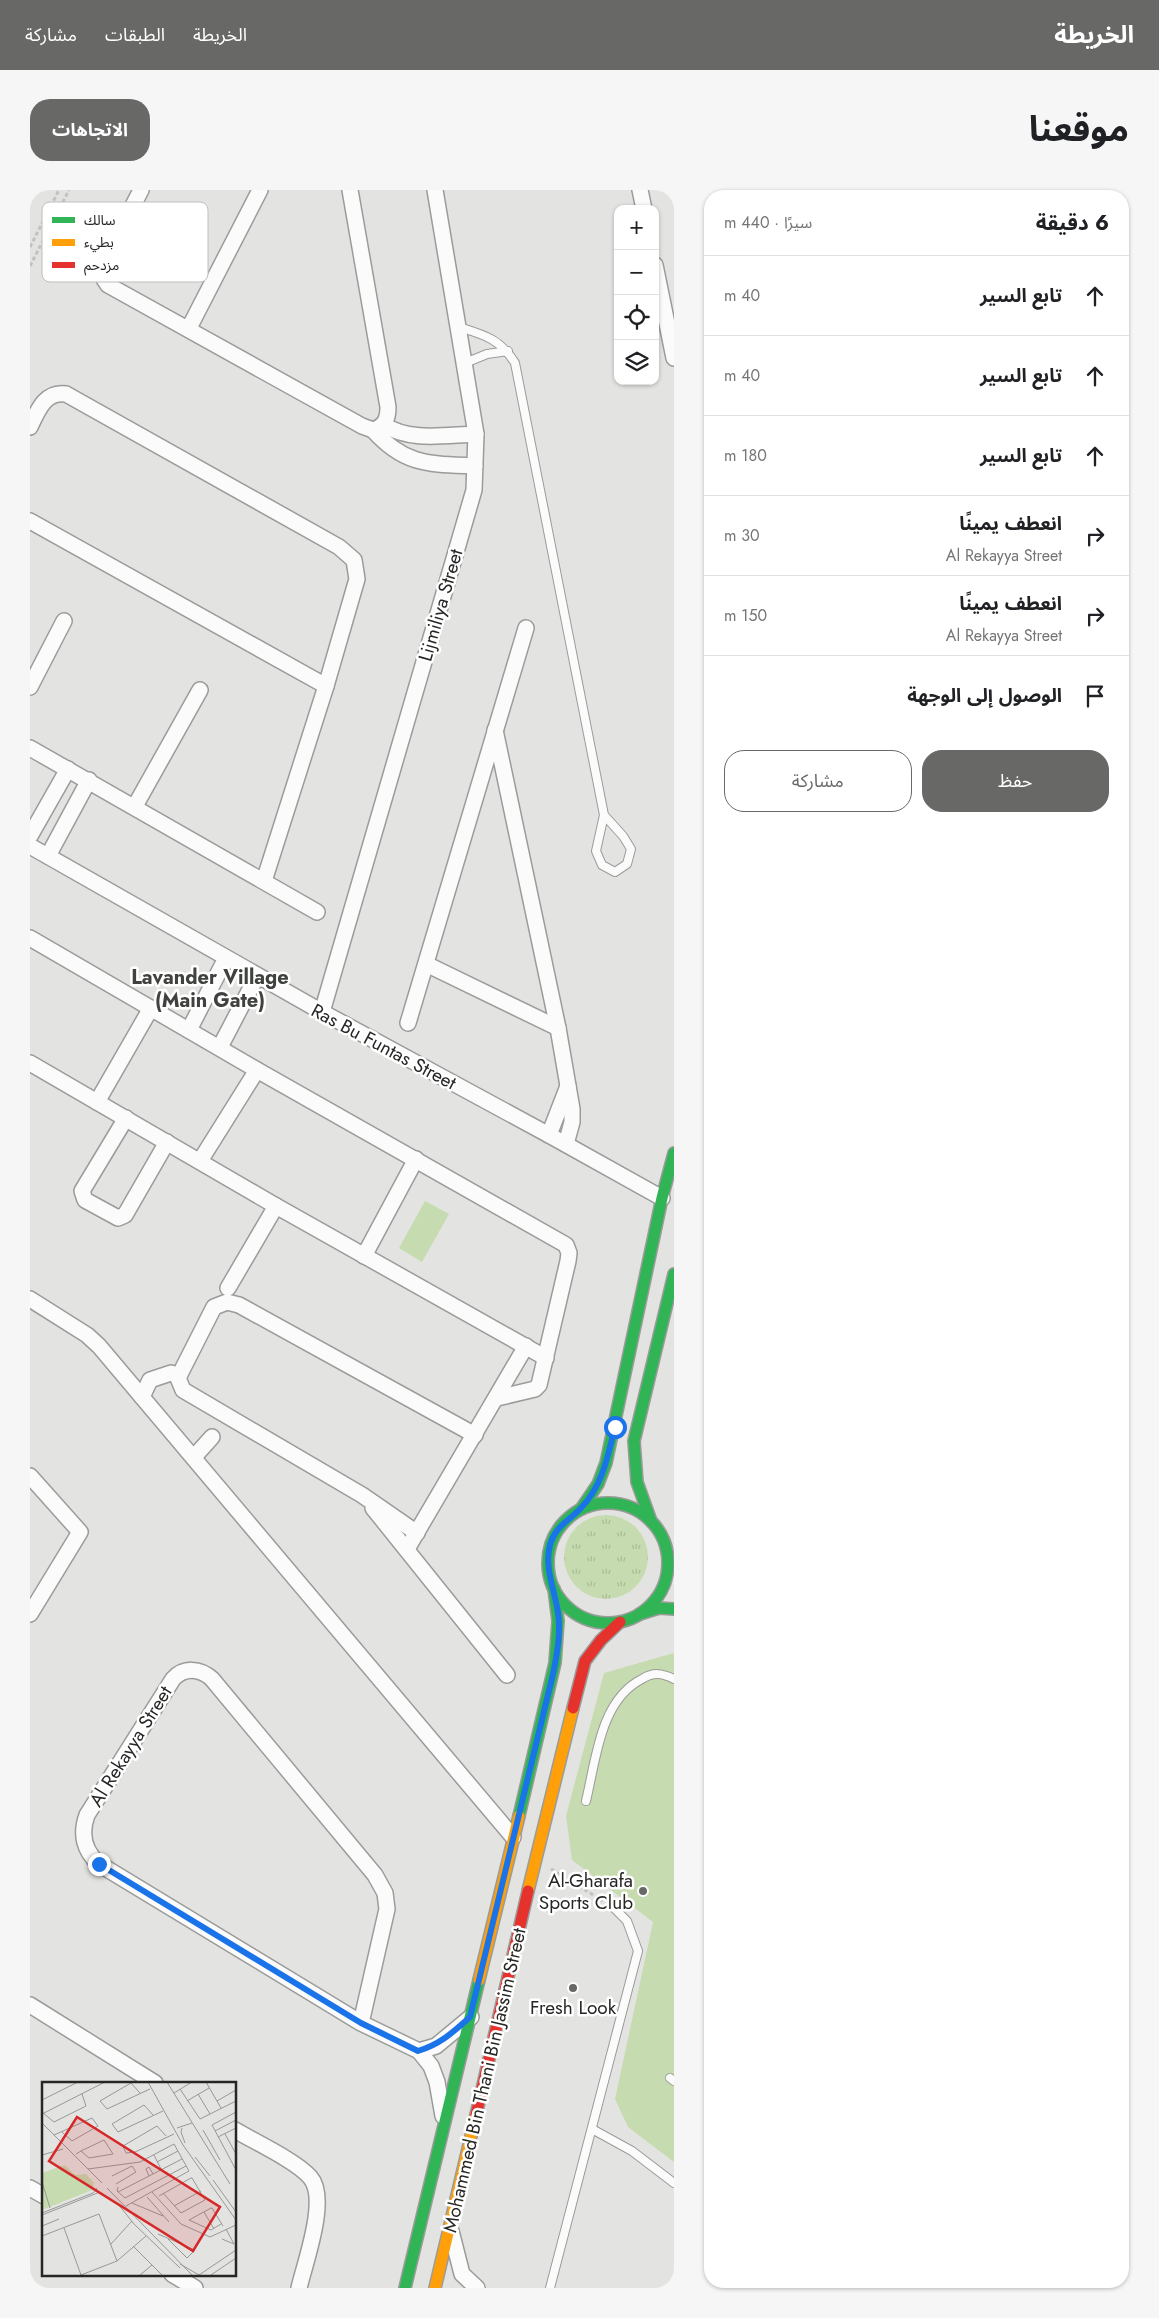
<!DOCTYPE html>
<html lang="ar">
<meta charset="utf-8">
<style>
:root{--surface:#fff;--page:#f6f6f6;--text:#202124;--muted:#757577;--line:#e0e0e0;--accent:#686967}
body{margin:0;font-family:Jost,"Noto Sans Arabic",sans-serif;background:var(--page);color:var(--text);direction:rtl}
.controls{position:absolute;right:15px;top:15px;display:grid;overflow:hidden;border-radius:10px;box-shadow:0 1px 4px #0004}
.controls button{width:45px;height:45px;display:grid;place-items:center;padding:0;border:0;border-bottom:1px solid var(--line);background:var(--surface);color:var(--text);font:25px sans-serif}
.stop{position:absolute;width:15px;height:15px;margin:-11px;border:4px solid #1a73e8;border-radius:50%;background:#fff}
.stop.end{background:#1a73e8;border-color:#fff;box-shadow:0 1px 5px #0008}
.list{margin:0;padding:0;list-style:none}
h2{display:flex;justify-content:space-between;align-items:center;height:65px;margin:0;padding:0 20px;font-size:21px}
h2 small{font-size:16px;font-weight:400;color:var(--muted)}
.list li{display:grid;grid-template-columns:32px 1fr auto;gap:15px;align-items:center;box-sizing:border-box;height:80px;padding:0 20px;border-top:1px solid var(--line)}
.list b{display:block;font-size:19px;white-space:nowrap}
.list p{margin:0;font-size:16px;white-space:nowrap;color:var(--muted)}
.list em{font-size:16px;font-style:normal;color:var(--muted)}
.actions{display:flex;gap:10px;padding:15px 20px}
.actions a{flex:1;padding:11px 0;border:1px solid var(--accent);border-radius:20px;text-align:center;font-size:18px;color:var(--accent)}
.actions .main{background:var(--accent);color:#fff}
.icon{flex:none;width:28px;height:28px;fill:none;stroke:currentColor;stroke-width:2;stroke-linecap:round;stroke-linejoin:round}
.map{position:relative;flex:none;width:644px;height:2098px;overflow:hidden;direction:ltr;border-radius:20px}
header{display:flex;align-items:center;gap:30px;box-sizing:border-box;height:70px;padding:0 25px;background:var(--accent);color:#fff}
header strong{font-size:24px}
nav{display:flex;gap:28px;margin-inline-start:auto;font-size:18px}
.intro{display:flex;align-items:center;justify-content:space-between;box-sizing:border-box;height:120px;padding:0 30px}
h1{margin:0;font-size:35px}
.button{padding:12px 22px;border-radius:20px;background:var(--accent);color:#fff;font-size:18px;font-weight:700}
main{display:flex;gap:30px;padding:0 30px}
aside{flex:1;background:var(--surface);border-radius:20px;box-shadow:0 1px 4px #0004}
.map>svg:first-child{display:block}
.grass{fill:url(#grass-tufts)}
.garden{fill:#c6dbaf}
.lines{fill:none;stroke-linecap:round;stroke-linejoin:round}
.lane-casing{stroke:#9b9c9a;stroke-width:10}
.street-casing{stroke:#9b9c9a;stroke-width:18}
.fast-casing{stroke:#9b9c9a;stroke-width:14}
.slow-casing{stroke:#9b9c9a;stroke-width:14}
.jam-casing{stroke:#9b9c9a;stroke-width:14}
.path{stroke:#c1c2c1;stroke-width:3;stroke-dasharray:4 2.5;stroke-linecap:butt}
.lane{stroke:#fbfbfb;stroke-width:8}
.street{stroke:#fbfbfb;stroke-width:15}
.fast{stroke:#30b455;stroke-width:11}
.slow{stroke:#ff9f0a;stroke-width:11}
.jam{stroke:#e5322d;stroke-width:11}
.route{stroke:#1a73e8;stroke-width:6}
.poi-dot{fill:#686967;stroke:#fff;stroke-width:2}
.labels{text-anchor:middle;stroke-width:5;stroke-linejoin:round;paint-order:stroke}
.street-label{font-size:19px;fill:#262725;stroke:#fff}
.poi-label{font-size:19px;fill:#262725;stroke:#fff;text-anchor:end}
.neighbourhood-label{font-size:20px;font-weight:bold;fill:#40423f;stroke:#fff}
.inset-road{fill:none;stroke:#979896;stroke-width:1}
.view{fill:#d62828;fill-opacity:0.15;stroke:#d62828;stroke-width:2.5}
.inset-edge{fill:none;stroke:#262725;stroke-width:2.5}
.key{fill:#fff;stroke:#bebebe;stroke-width:1}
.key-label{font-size:14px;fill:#262725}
</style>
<header>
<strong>الخريطة</strong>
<nav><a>الخريطة</a><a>الطبقات</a><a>مشاركة</a></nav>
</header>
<div class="intro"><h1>موقعنا</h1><a class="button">الاتجاهات</a></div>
<main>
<aside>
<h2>6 دقيقة<small>سيرًا · 440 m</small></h2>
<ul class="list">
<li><svg class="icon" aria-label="ahead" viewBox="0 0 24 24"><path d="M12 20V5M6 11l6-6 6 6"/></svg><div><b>تابع السير</b></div><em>40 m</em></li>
<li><svg class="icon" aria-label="ahead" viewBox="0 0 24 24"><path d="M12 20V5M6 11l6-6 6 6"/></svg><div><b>تابع السير</b></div><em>40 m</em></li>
<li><svg class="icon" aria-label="ahead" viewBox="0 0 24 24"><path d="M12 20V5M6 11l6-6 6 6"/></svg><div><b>تابع السير</b></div><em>180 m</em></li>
<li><svg class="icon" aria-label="right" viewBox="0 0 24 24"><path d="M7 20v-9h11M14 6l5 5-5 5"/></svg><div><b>انعطف يمينًا</b><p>Al Rekayya Street</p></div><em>30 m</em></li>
<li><svg class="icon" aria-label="right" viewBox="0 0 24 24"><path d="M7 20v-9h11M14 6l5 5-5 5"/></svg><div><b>انعطف يمينًا</b><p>Al Rekayya Street</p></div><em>150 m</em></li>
<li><svg class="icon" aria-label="arrive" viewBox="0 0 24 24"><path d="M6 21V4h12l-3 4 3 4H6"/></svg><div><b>الوصول إلى الوجهة</b></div></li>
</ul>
<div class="actions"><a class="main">حفظ</a><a>مشاركة</a></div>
</aside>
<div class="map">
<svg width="644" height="2098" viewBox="0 0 644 2098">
<defs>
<pattern id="grass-tufts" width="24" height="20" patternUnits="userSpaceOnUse" patternTransform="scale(1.25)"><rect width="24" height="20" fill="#c6dbaf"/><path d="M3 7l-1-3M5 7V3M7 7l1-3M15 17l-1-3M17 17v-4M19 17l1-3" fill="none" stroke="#aabc96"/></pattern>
</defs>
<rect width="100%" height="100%" fill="#e3e4e2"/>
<circle class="grass" cx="576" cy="1367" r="42"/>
<g class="garden">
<path d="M395,1011L419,1024L392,1072L369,1058Z"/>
<path d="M644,1463V1972L598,1937L585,1909L623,1732L542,1670L536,1626L574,1483Z"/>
</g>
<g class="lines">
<defs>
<g id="lane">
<path d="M429,137C455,145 470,149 485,173L574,625L566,661L572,675L585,682L597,674L601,659L593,646L574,625"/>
<path d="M435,173L457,164L478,161"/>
<path d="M556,1611C566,1570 570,1510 612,1489C623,1482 632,1483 644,1489"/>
<path d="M640,1888L644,1891"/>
<path d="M562,1939L602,1961L644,1993"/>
<path d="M520,2098L608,1761L597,1731L582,1716"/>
</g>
<g id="street">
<path d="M111,0L72,76L74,89L78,95L332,236L343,240C355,236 358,229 358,217L320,0"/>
<path d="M610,0L614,19"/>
<path d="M625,75L644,168"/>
<path d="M159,138L230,0"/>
<path d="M354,235C381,252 415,245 446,244"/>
<path d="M0,237C8,220 15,201 36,204L309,357L324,370L327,389L296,496L234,691"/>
<path d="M343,240C375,276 400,274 445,276"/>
<path d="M0,331L296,496"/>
<path d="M0,497L34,431"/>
<path d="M465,540L528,838L542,919V932L536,954"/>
<path d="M0,558L287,722"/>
<path d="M105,616L170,500"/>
<path d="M0,646L38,579"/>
<path d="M0,656L292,822L519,945L632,1008"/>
<path d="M18,666L59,590"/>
<path d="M0,748L227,880L536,1055L539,1063L538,1071L509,1195L505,1199L467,1208"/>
<path d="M396,774L528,838"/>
<path d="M292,822L444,300L446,244L405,0"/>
<path d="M378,833L496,438"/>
<path d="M159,840L196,768"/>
<path d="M190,857L227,786"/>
<path d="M0,873L246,1016L516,1168"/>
<path d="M67,912L121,818"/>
<path d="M96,928L52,1001L55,1010L88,1028L95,1025L137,952"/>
<path d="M519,945L538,896"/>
<path d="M170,971L227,880"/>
<path d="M334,1066L386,969"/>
<path d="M198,1098L246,1016"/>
<path d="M0,1109L57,1145L69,1156L483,1647"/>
<path d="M112,1207L120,1190L141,1183L149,1186"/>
<path d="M164,1267L182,1247"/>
<path d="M0,1286L50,1342L0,1424"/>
<path d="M343,1318L477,1485"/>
<path d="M387,1343L332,1305L153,1200L148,1188L184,1117L197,1112L209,1115L445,1245"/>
<path d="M377,1359L496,1156"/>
<path d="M0,1815L125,1893"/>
<path d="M331,1833L357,1719L355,1703L345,1685L182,1489C170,1478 154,1477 143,1489L57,1625C50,1644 54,1661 69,1674L331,1833L389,1861L401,1876L407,1892L413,1926"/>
<path d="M389,1861L406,1856L441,1827"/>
<path d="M205,1940C225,1952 266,1971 280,1987C299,2008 275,2072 269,2098"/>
<path d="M0,1998L14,2006"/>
<path d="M421,2041L432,2084L447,2098"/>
<path d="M142,2084L165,2098"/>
</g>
<g id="fast">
<circle cx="578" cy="1373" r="60"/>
<path d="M551,1319L568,1294L576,1273L632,1008L644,963"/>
<path d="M621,1331L607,1292L604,1251L644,1084"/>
<path d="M610,1424L629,1418L644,1419"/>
<path d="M489,1626L525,1473L528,1431L524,1399"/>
<path d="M375,2098L449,1790"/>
</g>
<g id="slow">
<path d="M498,1701L543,1518"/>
<path d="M449,1790L489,1626"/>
<path d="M405,2098L446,1925"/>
</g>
<g id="jam">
<path d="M543,1518L555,1471L571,1450L590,1432"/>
<path d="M446,1925L498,1701"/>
</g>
</defs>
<use href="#lane" class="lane-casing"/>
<use href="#street" class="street-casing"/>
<use href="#fast" class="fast-casing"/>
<use href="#slow" class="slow-casing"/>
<use href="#jam" class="jam-casing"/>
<g class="path">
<path d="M0,57L29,0"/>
<path d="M0,76L39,0"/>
<path d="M521,1679L573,1711"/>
</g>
<use href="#lane" class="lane"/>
<use href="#street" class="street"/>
<use href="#fast" class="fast"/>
<use href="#slow" class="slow"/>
<use href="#jam" class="jam"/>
</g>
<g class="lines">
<path class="route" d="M69,1674L331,1833L388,1861C411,1854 423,1842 440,1827L523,1484C527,1464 531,1443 528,1423C525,1400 514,1379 520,1355C526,1335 539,1331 551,1318C573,1295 578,1265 585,1237"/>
</g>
<g class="poi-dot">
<circle cx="613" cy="1701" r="5"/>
<circle cx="543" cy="1798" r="5"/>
</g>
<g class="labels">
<g class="street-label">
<text transform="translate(410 415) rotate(-74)" y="7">Lijmiliya Street</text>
<text transform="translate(354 856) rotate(28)" y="7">Ras Bu Funtas Street</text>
<text transform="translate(100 1556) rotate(-58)" y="7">Al Rekayya Street</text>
<text transform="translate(454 1890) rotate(-77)" y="7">Mohammed Bin Thani Bin Jassim Street</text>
</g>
<g class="poi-label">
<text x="603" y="1697">Al-Gharafa<tspan x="603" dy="22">Sports Club</tspan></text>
<text x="543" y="1824" text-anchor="middle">Fresh Look</text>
</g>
<g class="neighbourhood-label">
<text x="180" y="794">Lavander Village<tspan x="180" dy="23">(Main Gate)</tspan></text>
</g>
</g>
<g transform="translate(12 1892)">
<rect width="194" height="194" fill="#e3e4e2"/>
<path d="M23,83L33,93L44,92L52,101L50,108L0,128V91Z" fill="#c6dbaf"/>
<path class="inset-road" d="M106,0L141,63L194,138M125,0L188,102M164,0L179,26M138,7L158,37L194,19M98,11L89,1L58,19L65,27L108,7M132,11L150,0M156,12L168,32M0,18L36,0M145,19L167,6M175,19L194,8M194,30L170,43L194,88M1,31L12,40L44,24L40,12M0,32L63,0M111,33L102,23L70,42L76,50L121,29M0,41L60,101M135,46L150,41M140,46L139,50L143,61M161,48L178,78M173,49L194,38M183,52L194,72M12,53L50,36L56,44L30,59L20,50M124,54L115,44L81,64L84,71L93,70L132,52M176,55L194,46M34,72L39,69L62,58L71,72L47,76L39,69M0,73L21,67M112,73L119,87M153,75L168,94M115,80L136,69M46,87L98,80L132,62L147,89L84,124M70,94L90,84L94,90L74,102M107,94L104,87L107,85L111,92M171,98L194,130M0,100L8,126M76,105L75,109L83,116L144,84M65,106L150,193M76,110L140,77M110,110L139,142L168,155L194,143M117,114L149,96H150L163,118L139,131L121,111M105,115L127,140M90,121L121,134M76,122L92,142L138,186M132,124L159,109M162,130L172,147M0,131L51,111L55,106M0,133L58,110M179,142L169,148L147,138L169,126H170L181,144M0,144L17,137M22,146L39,193L75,179L104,154M116,152L153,168L145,176L126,157M0,154L57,132L75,179M180,157L192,162L184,147M69,162L90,139M91,164L120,193M138,182L157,193L194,168M98,193L110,183M169,193L194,176"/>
<path class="view" d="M35,35L178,125L151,169L7,79Z"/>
<rect width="194" height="194" class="inset-edge"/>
</g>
<rect x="12" y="12" width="166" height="80" rx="8" class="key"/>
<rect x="22" y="27" width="23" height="6" fill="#30b455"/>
<rect x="22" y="49" width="23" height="7" fill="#ff9f0a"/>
<rect x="22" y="72" width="23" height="6" fill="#e5322d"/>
<g class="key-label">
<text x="54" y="35">سالك</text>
<text x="54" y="57">بطيء</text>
<text x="54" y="80">مزدحم</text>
</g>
</svg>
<div class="controls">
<button>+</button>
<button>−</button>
<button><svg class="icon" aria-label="locate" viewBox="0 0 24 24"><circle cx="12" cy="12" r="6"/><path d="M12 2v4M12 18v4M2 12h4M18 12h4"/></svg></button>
<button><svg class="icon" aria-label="layers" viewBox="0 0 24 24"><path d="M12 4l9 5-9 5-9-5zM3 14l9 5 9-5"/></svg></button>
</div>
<div class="stop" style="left:585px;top:1237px"></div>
<div class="stop end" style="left:69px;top:1674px"></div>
</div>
</main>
